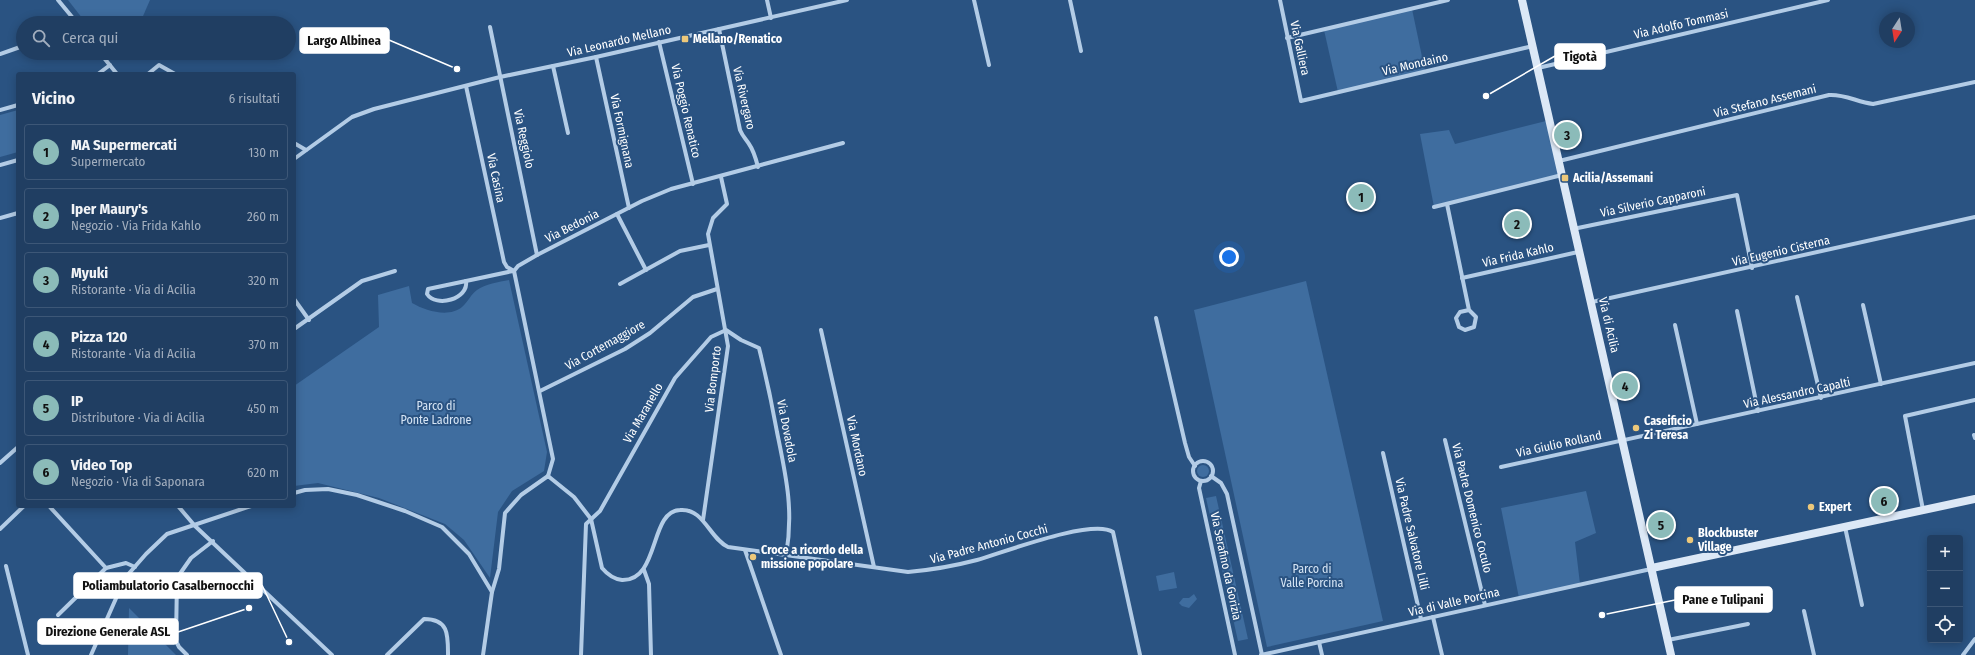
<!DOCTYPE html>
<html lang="it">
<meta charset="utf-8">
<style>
:root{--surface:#203e62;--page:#284568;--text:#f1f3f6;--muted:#a2aebe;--line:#3d5777;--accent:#8bbbb9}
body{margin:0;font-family:"Fira Sans Condensed",sans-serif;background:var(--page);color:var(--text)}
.controls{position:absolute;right:12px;bottom:12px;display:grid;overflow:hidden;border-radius:4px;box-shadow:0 2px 10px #0003}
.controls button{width:36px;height:36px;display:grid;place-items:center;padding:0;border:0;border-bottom:1px solid var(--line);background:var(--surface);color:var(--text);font:20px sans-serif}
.compass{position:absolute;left:1879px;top:12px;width:36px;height:36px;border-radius:50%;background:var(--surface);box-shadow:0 2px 10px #0003;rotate:192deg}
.you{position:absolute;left:1229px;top:257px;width:14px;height:14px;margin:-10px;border:3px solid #fff;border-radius:50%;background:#1a73e8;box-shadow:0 0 0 6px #1a73e833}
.badge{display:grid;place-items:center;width:26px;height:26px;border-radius:50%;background:var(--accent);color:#111;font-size:13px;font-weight:700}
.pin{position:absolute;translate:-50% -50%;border:2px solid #fff;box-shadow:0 1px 4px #0006}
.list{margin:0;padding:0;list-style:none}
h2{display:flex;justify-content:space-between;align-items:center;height:52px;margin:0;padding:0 16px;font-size:17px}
h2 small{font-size:13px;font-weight:400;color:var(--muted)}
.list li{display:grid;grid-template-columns:26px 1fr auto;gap:12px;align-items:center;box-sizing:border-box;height:56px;margin:0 8px 8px;padding:0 8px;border:1px solid var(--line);border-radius:4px}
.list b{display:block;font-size:15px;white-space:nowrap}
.list p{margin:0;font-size:13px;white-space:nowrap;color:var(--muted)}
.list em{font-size:13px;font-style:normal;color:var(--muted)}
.icon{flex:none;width:22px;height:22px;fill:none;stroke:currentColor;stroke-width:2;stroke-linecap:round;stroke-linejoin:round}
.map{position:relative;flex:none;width:1975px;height:655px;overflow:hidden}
.search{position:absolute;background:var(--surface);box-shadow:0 2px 10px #0003;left:16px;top:16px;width:280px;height:44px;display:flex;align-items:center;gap:10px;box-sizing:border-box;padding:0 14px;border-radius:22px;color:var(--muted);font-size:15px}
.panel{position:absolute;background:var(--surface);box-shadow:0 2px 10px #0003;left:16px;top:72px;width:280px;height:436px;border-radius:4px}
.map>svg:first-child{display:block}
.green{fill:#3f6d9f}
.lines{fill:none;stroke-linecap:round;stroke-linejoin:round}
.street{stroke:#b3cce6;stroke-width:4}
.secondary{stroke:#dce8f6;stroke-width:8}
.poi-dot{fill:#edc87a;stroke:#2a5382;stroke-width:1.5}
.labels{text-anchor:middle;stroke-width:4;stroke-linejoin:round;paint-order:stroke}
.street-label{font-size:12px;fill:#fff;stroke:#2a5382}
.poi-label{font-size:12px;font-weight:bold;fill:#fff;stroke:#2a5382;text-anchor:start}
.park-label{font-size:12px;fill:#d6e5f5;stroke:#2a5382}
.leader{fill:none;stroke:#fff;stroke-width:1.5}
.callout-dot{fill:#fff;stroke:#2a5382;stroke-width:1.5}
.callout{fill:#fff;stroke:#fff;stroke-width:1.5}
.callout-label{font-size:13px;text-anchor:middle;font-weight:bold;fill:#111}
</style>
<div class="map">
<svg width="1975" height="655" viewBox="0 0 1975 655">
<rect width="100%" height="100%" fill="#2a5382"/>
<g class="green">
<path d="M68,0H150L140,23H86Z"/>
<path d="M1412,9L1425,71L1338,92L1324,30Z"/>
<path d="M18,110V152L0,157V115Z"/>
<path d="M1550,120L1564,175L1434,207L1420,134L1449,130L1455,144Z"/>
<path d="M509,280L547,452L544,471L512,491L498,512L490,578L464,540L445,524L379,498L318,483L294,486V386L379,327L378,295L409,286L412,303C426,311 449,318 462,307C468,302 471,294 477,290C485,284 499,282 509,280Z"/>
<path d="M1306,281L1383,621L1267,647L1194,310Z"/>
<circle cx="1203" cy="471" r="6"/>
<path d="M1586,491L1596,533L1575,542L1580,584L1519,598L1501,508Z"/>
<path d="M1216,496L1248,639L1238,641L1206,498Z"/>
<path d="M1174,572L1177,588L1159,591L1156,576Z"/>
<path d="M1194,594L1197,599L1189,608L1182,606L1179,603L1183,598H1189Z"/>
<path d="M129,608L176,655H128Z"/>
</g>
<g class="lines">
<g class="street">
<path d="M58,0L77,23"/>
<path d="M767,0L771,18"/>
<path d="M974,0L989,65"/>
<path d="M1070,0L1081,51"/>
<path d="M1280,0L1301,101L1533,46"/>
<path d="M490,27L537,255"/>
<path d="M719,29L740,130C743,137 746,139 749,144C754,151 756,159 758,167"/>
<path d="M1287,38L1448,0"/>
<path d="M659,42L693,184"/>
<path d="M100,53L117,74"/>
<path d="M0,54L23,46"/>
<path d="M596,57L629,208"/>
<path d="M553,66L568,133"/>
<path d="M1538,68L1828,0"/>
<path d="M98,74L110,65"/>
<path d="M148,74L159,65L175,74"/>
<path d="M466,86L504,262L507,267L514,271"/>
<path d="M0,110L18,105"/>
<path d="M294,143L306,150"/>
<path d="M294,159L352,117L374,109L500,77L596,57L847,0"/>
<path d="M1559,161L1829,95C1845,94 1857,102 1873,104L1975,82"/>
<path d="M0,165L18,160"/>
<path d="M1447,204L1469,310L1476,317L1474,327L1465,330L1459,327L1456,318L1460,312L1469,310"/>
<path d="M1434,207L1562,175"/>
<path d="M617,214L646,270"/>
<path d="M0,218L18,213"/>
<path d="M1573,229L1737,195L1752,268"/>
<path d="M1462,278L1578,252"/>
<path d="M466,281C469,299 436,308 427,294L428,289Z"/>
<path d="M466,281L513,271"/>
<path d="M620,284L680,251L709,245"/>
<path d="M1797,297L1821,398"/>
<path d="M294,299L309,320"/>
<path d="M1592,302L1975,217"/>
<path d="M1863,305L1881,384"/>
<path d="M1737,311L1758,411"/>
<path d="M1156,318L1185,443L1189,457L1195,466"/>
<path d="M1675,325L1697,424"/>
<path d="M294,329L362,281L395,271"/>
<path d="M821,330L874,567"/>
<path d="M540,391L625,349L650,333L693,297L717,289"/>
<path d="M1974,435L1975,438"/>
<path d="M1445,440L1485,605"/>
<path d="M1383,453L1421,619"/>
<circle cx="1203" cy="471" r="10"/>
<path d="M0,463L18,447"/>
<path d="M1501,467L1975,363"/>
<path d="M548,476L553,459L514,271L518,266L537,255L642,201L671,189L843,143"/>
<path d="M1211,476L1221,483L1227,494L1262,655"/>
<path d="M1201,481L1199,488L1235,655"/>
<path d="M294,493L305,490L328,489L357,495L405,511L442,527L469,554L492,592L483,655"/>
<path d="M49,506L106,568L126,563L135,567"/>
<path d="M178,506L195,526L332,655"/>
<path d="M1923,510L1905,416L1975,400"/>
<path d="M703,520L728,346L708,234L713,218L727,204L721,177"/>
<path d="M1845,527L1862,605"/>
<path d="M0,529L24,506"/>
<path d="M745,550L781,655"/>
<path d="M6,566L28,655"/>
<path d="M644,570L649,584L651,655"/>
<path d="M492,592L499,569L505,513L521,495L548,476L574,497L591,519L602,568C607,574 613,579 622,580C660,581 649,511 680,510C704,508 709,538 728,547L908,572C931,570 954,566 977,560C1002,553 1092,518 1113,532L1140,655"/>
<path d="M1804,611L1814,655"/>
<path d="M58,615L106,568"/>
<path d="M1433,617L1442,655"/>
<path d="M1668,640L1748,624"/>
<path d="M1319,642L1322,655"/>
<path d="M91,655L125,578L146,554L167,534L251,506"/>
<path d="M187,655L179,647L176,641L177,578L191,558L213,541"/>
<path d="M387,655L424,619C449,619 448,635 448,655"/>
<path d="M581,655L586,524L600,511L675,378L711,337L726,330L741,340L759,348C766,376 772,404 777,432C786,476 794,510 786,556"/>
<path d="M1261,655L1651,569"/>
<path d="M1963,655L1975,639"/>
</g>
<g class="secondary">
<path d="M1522,0L1671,655"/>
<path d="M1652,568L1975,499"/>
</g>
</g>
<g class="poi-dot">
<rect x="681" y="35" width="8" height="8" rx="2"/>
<rect x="1561" y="174" width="8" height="8" rx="2"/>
<circle cx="1636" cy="428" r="4"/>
<circle cx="1811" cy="507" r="4"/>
<circle cx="1690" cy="540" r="4"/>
<circle cx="753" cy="557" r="4"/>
</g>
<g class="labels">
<g class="street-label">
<text transform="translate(1681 24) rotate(-13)" y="4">Via Adolfo Tommasi</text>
<text transform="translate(619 41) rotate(-13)" y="4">Via Leonardo Mellano</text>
<text transform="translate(1300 48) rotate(78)" y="4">Via Galliera</text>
<text transform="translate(1415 64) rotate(-13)" y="4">Via Mondaino</text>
<text transform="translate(744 98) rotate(77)" y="4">Via Rivergaro</text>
<text transform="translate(1765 101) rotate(-14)" y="4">Via Stefano Assemani</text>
<text transform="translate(686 111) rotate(77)" y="4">Via Poggio Renatico</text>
<text transform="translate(622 131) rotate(78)" y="4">Via Formignana</text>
<text transform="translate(524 139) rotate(78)" y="4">Via Reggiolo</text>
<text transform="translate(496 178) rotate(78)" y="4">Via Casina</text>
<text transform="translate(1653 202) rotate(-12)" y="4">Via Silverio Capparoni</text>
<text transform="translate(572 226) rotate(-27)" y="4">Via Bedonia</text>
<text transform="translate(1781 251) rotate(-13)" y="4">Via Eugenio Cisterna</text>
<text transform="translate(1518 255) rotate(-13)" y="4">Via Frida Kahlo</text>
<text transform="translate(1609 325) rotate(77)" y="4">Via di Acilia</text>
<text transform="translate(605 345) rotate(-29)" y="4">Via Cortemaggiore</text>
<text transform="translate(713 379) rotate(-83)" y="4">Via Bomporto</text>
<text transform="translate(1797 393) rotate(-12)" y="4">Via Alessandro Capalti</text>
<text transform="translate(643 413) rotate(-60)" y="4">Via Maranello</text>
<text transform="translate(787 431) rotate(79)" y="4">Via Dovadola</text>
<text transform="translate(1559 444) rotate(-12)" y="4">Via Giulio Rolland</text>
<text transform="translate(857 446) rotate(78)" y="4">Via Mordano</text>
<text transform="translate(1472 508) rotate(76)" y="4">Via Padre Domenico Coculo</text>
<text transform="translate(1412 534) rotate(77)" y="4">Via Padre Salvatore Lilli</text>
<text transform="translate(989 544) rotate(-15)" y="4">Via Padre Antonio Cocchi</text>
<text transform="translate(1226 566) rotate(78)" y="4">Via Serafino da Gorizia</text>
<text transform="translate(1454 602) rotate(-13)" y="4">Via di Valle Porcina</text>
</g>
<g class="poi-label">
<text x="693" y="43">Mellano/Renatico</text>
<text x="1573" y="182">Acilia/Assemani</text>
<text x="1644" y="425">Caseificio<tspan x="1644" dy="14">Zi Teresa</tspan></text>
<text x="1819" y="511">Expert</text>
<text x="1698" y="537">Blockbuster<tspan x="1698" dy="14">Village</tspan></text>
<text x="761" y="554">Croce a ricordo della<tspan x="761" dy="14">missione popolare</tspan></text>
</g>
<g class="park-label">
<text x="436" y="410">Parco di<tspan x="436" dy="14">Ponte Ladrone</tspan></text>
<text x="1312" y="573">Parco di<tspan x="1312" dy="14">Valle Porcina</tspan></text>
</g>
</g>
<path class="leader" d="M457 69L389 40M1486 96L1555 56M289 642L262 585M1602 615L1675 600M249 608L178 632"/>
<g class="callout-dot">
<circle cx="457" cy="69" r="4"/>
<circle cx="1486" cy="96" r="4"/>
<circle cx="289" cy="642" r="4"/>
<circle cx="1602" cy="615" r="4"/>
<circle cx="249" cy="608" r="4"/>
</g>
<g class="callout">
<rect x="300" y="28" width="89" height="25" rx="4"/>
<rect x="1555" y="44" width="50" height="25" rx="4"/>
<rect x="74" y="573" width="188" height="25" rx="4"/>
<rect x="1675" y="587" width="97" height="25" rx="4"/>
<rect x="38" y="619" width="140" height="25" rx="4"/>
</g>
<g class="callout-label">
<text x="344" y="45">Largo Albinea</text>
<text x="1580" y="61">Tigotà</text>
<text x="168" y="590">Poliambulatorio Casalbernocchi</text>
<text x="1723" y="604">Pane e Tulipani</text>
<text x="108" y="636">Direzione Generale ASL</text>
</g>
</svg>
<div class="controls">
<button>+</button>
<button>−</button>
<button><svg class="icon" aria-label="locate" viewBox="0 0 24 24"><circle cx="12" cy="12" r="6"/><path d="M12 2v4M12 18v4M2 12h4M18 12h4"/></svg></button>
</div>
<svg class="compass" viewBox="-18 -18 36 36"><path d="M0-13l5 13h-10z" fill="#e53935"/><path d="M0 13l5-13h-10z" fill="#a2aebe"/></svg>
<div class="you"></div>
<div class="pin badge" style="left:1361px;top:197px">1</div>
<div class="pin badge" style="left:1517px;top:224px">2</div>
<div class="pin badge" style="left:1567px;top:135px">3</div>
<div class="pin badge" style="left:1625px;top:386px">4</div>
<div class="pin badge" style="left:1661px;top:525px">5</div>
<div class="pin badge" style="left:1884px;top:501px">6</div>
<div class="search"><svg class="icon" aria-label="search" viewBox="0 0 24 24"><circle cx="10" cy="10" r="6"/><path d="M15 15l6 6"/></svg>Cerca qui</div>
<section class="panel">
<h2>Vicino<small>6 risultati</small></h2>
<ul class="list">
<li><span class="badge">1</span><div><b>MA Supermercati</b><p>Supermercato</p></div><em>130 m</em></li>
<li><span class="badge">2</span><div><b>Iper Maury's</b><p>Negozio · Via Frida Kahlo</p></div><em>260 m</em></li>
<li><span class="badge">3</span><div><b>Myuki</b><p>Ristorante · Via di Acilia</p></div><em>320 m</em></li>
<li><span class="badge">4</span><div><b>Pizza 120</b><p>Ristorante · Via di Acilia</p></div><em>370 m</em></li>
<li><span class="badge">5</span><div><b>IP</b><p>Distributore · Via di Acilia</p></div><em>450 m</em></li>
<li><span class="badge">6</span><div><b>Video Top</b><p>Negozio · Via di Saponara</p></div><em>620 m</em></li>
</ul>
</section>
</div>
